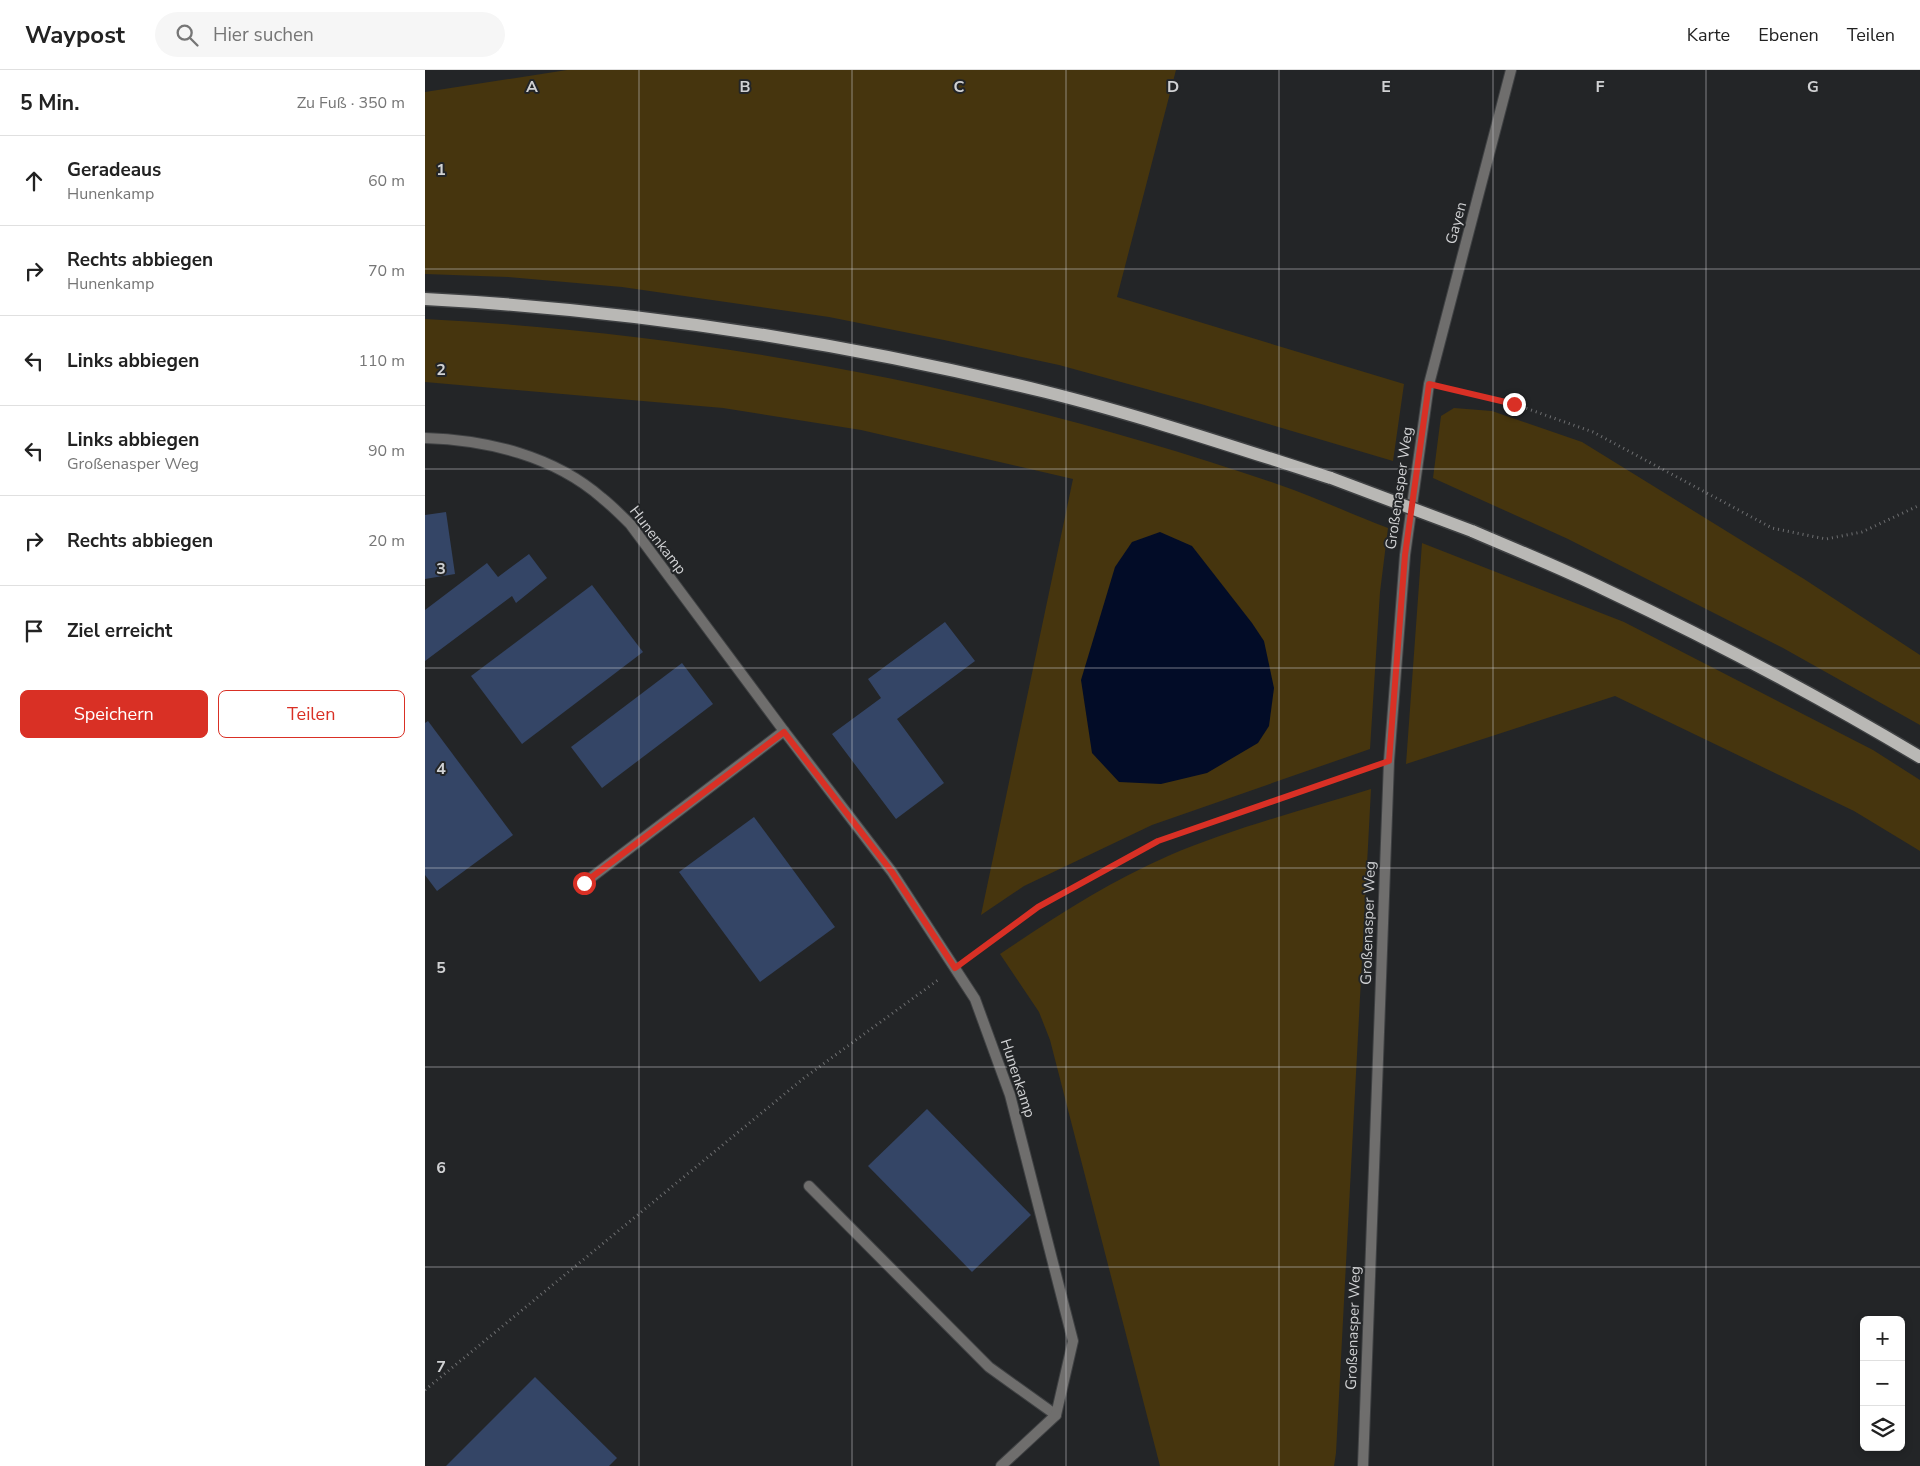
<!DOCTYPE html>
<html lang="de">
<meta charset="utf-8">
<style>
:root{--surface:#fff;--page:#f6f6f6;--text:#222;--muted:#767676;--line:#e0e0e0;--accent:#d93025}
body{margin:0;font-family:"Nunito Sans",sans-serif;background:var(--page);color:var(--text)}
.controls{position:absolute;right:15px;bottom:15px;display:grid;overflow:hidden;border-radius:8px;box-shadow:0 2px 8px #0003}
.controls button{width:45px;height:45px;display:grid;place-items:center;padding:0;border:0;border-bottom:1px solid var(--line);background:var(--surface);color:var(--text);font:25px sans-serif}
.stop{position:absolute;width:15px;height:15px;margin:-11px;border:4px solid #d93025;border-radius:50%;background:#fff}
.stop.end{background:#d93025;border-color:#fff;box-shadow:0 1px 5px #0008}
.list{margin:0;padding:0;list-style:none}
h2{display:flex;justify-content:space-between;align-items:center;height:65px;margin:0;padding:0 20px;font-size:21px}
h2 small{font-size:16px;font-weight:400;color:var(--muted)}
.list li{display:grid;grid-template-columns:32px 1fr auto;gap:15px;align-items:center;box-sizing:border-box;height:90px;padding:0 20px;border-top:1px solid var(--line)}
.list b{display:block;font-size:19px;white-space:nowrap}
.list p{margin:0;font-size:16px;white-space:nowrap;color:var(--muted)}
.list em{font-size:16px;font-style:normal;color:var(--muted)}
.actions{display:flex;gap:10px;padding:15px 20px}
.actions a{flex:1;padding:11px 0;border:1px solid var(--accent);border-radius:8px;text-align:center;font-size:18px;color:var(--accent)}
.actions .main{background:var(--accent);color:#fff}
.icon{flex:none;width:28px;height:28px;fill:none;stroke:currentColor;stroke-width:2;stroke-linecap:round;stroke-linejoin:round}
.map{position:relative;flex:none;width:1495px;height:1396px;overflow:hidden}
header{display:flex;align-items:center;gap:30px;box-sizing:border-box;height:70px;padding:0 25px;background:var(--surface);border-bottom:1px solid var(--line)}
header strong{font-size:24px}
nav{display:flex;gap:28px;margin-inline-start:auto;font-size:18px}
.search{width:350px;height:45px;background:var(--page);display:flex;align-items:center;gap:12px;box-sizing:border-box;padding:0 18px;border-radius:28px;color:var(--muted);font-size:19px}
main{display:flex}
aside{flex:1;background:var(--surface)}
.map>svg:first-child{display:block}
.green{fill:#46350e}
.water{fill:#020c27}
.building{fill:#344566}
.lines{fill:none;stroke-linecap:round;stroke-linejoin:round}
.service-casing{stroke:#3f4143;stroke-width:12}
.minor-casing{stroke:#3f4143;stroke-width:12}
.primary-casing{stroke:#3f4143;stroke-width:15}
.path{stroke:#6e6f71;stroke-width:3;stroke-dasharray:1 4;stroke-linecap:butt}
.service{stroke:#6f6e6d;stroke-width:10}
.minor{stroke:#6f6e6d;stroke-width:10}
.primary{stroke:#b9b8b5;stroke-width:12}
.primary-bridge-casing{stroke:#3f4143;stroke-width:15;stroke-linecap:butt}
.primary-bridge{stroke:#b9b8b5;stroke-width:12}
.route{stroke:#d93025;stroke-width:6}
.grid{fill:none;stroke:#d0d1d3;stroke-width:1;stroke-opacity:0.55}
.labels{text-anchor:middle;stroke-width:4;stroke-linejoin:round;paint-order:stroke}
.street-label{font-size:15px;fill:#d0d1d3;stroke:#232527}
.grid-label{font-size:16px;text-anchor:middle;font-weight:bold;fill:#d0d1d3;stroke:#232527;stroke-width:4;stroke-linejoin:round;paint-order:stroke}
</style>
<header>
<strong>Waypost</strong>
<div class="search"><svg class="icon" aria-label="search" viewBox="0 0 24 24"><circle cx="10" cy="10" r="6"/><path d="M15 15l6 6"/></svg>Hier suchen</div>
<nav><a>Karte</a><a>Ebenen</a><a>Teilen</a></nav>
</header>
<main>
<aside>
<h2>5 Min.<small>Zu Fuß · 350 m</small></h2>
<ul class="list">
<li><svg class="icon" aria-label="ahead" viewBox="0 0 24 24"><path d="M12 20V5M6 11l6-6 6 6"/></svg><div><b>Geradeaus</b><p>Hunenkamp</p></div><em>60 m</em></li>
<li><svg class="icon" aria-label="right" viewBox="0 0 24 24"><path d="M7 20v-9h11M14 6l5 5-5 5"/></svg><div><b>Rechts abbiegen</b><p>Hunenkamp</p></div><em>70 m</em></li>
<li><svg class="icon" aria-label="left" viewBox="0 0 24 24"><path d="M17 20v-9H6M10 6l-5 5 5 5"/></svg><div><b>Links abbiegen</b></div><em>110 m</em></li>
<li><svg class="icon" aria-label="left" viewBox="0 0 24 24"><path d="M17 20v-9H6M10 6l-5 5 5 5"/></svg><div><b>Links abbiegen</b><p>Großenasper Weg</p></div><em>90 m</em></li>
<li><svg class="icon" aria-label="right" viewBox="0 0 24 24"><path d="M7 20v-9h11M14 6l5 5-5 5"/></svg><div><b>Rechts abbiegen</b></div><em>20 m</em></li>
<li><svg class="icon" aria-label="arrive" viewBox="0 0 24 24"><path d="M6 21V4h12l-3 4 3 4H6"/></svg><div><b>Ziel erreicht</b></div></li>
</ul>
<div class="actions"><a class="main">Speichern</a><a>Teilen</a></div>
</aside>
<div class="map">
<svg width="1495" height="1396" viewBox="0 0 1495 1396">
<rect width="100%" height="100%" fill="#232527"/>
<g class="green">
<path d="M142,0H751L692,227L979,314L968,391L776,334L634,295L519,270L404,247L197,217L83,207L0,204V22Z"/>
<path d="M0,249C290,264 578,320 852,414C890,427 926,444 963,458L955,522L945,679L727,755L599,816L556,845L648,409L436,360L298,338L0,312Z"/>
<path d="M1029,338L1067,341L1157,372L1379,509L1495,585V655L1358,578L1143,469L1008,408L1016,346Z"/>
<path d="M997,473L1199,552L1448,680L1495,710V781L1429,741L1190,626L981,694Z"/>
<path d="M946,719L911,1383L909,1396H735L625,970L614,942L575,884C627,849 685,811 743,786C809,758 878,740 946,719Z"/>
</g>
<path class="water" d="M735,462L767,476L827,553L839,571L849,618L844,656L833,673L782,703L736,714L694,712L667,683L656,610L690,497L707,472Z"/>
<g class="building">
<path d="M21,442L30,504L0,509V445Z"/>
<path d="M104,484L122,508L91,533L87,526L0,591V540L62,493L73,507Z"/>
<path d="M167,515L218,582L97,674L46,606Z"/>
<path d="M520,552L550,591L472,649L519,713L471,749L407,664L456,628L443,609Z"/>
<path d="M257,593L288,634L177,718L146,677Z"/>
<path d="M3,651L88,765L12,821L0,805V653Z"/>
<path d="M329,747L410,857L335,912L254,802Z"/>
<path d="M502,1039L606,1145L547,1202L443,1096Z"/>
<path d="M110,1307L192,1388L184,1396H21Z"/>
</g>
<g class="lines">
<defs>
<path id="service" d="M384,1116L564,1297L631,1345"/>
<g id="minor">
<path d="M0,368C63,370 129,386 177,428C187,436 196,445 205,454L359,661L467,802L550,929L585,1025L648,1271L631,1345L576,1396"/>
<path d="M159,813L359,661"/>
<path d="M938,1396L964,691L980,485L1004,314L1086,0"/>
</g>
<g id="primary">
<path d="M0,229C210,240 417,272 621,322C717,346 812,378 906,408"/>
<path d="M1047,461C1091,480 1136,498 1179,519C1287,570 1393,626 1495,687"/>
</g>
</defs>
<use href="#service" class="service-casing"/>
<use href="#minor" class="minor-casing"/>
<use href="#primary" class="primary-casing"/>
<g class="path">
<path d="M1024,318L1089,334L1168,362L1347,458L1401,469L1437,462L1495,435"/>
<path d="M547,886L613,837L733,771L943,699"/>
<path d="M0,1320L379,1008L513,910"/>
</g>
<use href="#service" class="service"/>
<use href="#minor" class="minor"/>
<use href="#primary" class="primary"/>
<defs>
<path id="primary-bridge" d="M906,408L1047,461"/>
</defs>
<use href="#primary-bridge" class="primary-bridge-casing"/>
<use href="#primary-bridge" class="primary-bridge"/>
</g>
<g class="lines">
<path class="route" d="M159,813L359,662L467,802L530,898L613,837L733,771L964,691L980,485L1004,314L1089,334"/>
</g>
<path class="grid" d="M214,0V1396M427,0V1396M641,0V1396M854,0V1396M1068,0V1396M1281,0V1396M0,199H1495M0,399H1495M0,598H1495M0,798H1495M0,997H1495M0,1197H1495"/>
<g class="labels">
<g class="street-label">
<text transform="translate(1031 153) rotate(-75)" y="5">Gayen</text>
<text transform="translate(974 418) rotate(-82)" y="5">Großenasper Weg</text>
<text transform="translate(233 470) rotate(52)" y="5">Hunenkamp</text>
<text transform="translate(943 853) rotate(-88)" y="5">Großenasper Weg</text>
<text transform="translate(593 1008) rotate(72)" y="5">Hunenkamp</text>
<text transform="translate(928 1258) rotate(-88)" y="5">Großenasper Weg</text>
</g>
</g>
<g class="grid-label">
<text x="107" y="22">A</text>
<text x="320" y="22">B</text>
<text x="534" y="22">C</text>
<text x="748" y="22">D</text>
<text x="961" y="22">E</text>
<text x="1175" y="22">F</text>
<text x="1388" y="22">G</text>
<text x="16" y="105">1</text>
<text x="16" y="305">2</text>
<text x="16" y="504">3</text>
<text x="16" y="704">4</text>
<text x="16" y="903">5</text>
<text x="16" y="1103">6</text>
<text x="16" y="1302">7</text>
</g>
</svg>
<div class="controls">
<button>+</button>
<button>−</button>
<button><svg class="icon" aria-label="layers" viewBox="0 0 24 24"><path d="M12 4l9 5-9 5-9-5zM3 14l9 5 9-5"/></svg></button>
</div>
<div class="stop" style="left:159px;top:813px"></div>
<div class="stop end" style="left:1089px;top:334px"></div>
</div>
</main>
